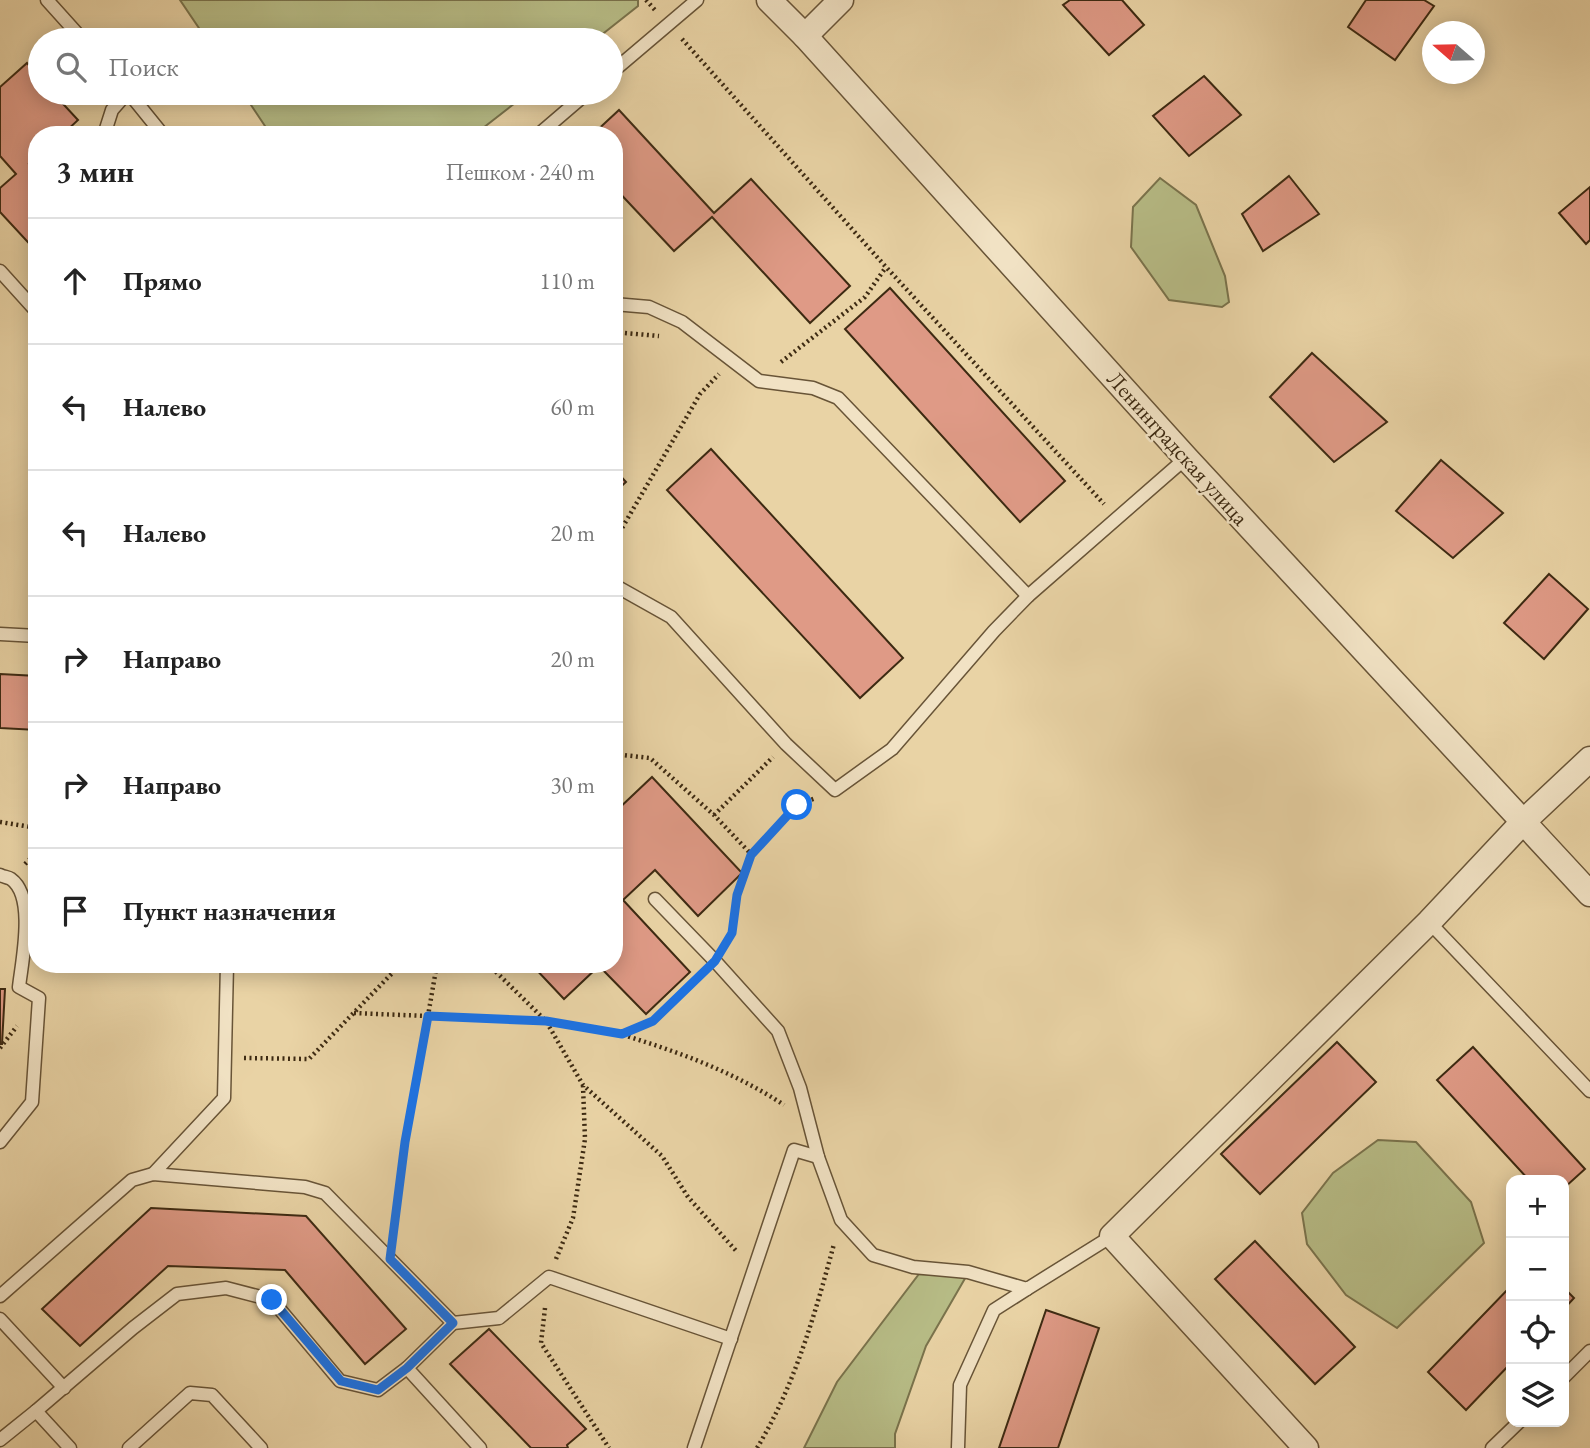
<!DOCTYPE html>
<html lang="ru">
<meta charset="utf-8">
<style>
:root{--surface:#fff;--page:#f6f6f6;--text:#222;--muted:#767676;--line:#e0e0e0}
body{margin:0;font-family:"EB Garamond",serif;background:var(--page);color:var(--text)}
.controls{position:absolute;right:21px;bottom:21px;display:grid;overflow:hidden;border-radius:14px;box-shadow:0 4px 18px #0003}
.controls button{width:63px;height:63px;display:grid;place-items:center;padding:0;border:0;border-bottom:2px solid var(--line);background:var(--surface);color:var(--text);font:35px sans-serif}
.compass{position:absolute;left:1422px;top:21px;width:63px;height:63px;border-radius:50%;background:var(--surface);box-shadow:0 4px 18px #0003;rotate:290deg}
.stop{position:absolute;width:21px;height:21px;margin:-16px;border:5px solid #1a73e8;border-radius:50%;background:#fff}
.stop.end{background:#1a73e8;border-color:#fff;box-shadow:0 2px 7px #0008}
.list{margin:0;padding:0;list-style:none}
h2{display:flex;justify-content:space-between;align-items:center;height:91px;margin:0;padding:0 28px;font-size:30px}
h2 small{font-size:23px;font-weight:400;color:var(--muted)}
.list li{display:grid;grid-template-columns:46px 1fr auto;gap:21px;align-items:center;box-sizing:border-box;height:126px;padding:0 28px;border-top:2px solid var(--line)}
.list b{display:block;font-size:26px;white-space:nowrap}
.list em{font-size:23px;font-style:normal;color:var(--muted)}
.icon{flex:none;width:38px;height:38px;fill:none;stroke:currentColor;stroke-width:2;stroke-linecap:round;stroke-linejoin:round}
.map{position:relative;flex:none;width:1590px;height:1448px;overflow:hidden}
.search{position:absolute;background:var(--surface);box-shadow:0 4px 18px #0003;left:28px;top:28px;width:595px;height:77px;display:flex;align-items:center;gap:18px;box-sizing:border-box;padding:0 24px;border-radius:38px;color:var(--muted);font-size:26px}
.panel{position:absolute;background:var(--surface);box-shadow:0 4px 18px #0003;left:28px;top:126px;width:595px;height:847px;border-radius:28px}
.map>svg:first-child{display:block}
.green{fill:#b7bc86;stroke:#7a734c;stroke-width:2}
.building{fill:#df9a86;stroke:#3d2a12;stroke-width:2}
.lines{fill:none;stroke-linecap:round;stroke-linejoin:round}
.service-casing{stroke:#685437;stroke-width:15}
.minor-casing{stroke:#685437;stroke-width:27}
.path{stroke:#3d2a12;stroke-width:4.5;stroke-dasharray:2 3.5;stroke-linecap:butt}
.service{stroke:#f1e2c4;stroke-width:12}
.minor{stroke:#f1e2c4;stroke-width:24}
.route{stroke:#1a73e8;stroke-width:9}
.labels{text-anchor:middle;stroke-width:5;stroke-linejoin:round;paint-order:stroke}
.street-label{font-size:23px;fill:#3d2a12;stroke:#f1e2c4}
</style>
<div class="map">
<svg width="1590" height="1448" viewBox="0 0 1590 1448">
<rect width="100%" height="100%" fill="#e9d3a5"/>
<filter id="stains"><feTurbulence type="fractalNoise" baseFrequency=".00286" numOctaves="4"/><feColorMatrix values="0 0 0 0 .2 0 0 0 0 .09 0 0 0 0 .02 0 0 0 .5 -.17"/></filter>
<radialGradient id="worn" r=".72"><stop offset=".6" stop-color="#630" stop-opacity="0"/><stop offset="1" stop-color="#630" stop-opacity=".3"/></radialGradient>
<g class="green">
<path d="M180,0H638V6L595,40H207Z"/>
<path d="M243,93H528L474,135H271Z"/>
<path d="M1160,178L1196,205L1225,276L1229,302L1222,307L1169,300L1131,247L1133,207Z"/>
<path d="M1378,1140L1416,1142L1471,1202L1484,1243L1397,1328L1346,1295L1307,1244L1302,1213L1333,1173Z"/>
<path d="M919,1274L967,1275L926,1346L895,1434V1448H804L837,1382Z"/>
</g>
<g class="building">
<path d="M1070,0H1122L1144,25L1109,55L1063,5Z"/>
<path d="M1366,0H1424L1434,6L1395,60L1348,27Z"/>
<path d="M27,63L40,78V93H53L78,120L62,135H37V158L29,164L37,173V252L0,212V188L16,174L0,156V87Z"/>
<path d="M1204,76L1241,115L1189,156L1153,116Z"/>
<path d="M619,110L714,213L751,179L850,286L810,323L712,217L674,251L614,187V135H592Z"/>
<path d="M1289,176L1319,214L1263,251L1242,214Z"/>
<path d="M1590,187V240L1586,244L1559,213Z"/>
<path d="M890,288L1065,481L1020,522L845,329Z"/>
<path d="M1312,353L1387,422L1334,462L1270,397Z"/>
<path d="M711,449L903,658L860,698L667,490Z"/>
<path d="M1441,460L1503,513L1453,558L1396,511Z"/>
<path d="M614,469L626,482L614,493Z"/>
<path d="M1549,574L1588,609L1544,659L1504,623Z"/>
<path d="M0,674L37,676V730L0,728Z"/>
<path d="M652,777L742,873L698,916L655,870L623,900L690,972L646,1014L599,966L564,999L531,964H614V813Z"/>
<path d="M0,989H5L2,1044H0Z"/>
<path d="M1337,1042L1376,1082L1260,1194L1221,1154Z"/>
<path d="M1473,1047L1585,1169L1564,1188V1180H1529L1437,1080Z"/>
<path d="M151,1208L306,1216L406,1329L365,1364L285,1270L168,1266L80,1346L42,1309Z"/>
<path d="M1255,1241L1355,1347L1315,1384L1215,1279Z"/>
<path d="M1511,1286V1363L1466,1410L1428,1372Z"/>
<path d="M1564,1288L1574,1298L1564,1309Z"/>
<path d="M1046,1310L1099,1328L1058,1448H999Z"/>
<path d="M489,1329L586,1429L567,1445L568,1448H531L450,1364Z"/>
</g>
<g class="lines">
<defs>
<g id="service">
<path d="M47,0L83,40"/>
<path d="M611,73L697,0"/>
<path d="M129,93L163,135"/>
<path d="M104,135L112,110L127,93"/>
<path d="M538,135L587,93"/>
<path d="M0,271L37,312"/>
<path d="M614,304L649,307L682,322L759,381L813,388L838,398L1028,596"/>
<path d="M614,585L671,617L786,744L835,790L892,749L994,631L1028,596L1186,458"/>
<path d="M0,634L37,636"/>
<path d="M0,875C4,877 8,877 11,879C36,897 22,960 19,987L39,998L32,1102L0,1142"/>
<path d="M655,899L715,961L778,1031L800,1088L818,1157L841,1220L873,1255L913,1267L968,1272L1027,1289L1112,1236"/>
<path d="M1429,922L1590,1091"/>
<path d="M153,1174L224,1098L227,964"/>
<path d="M0,1296L132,1180L153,1174L305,1187L325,1193L453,1323L407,1368L480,1448"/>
<path d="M0,1319L64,1388"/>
<path d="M453,1323L499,1318L549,1277L731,1339"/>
<path d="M1564,1377L1590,1351"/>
<path d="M36,1411L133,1328L177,1294L226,1288L272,1300L340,1381L378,1390L407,1368"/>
<path d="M0,1440L36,1411L70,1448"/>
<path d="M129,1448L190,1393L212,1395L261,1448"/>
<path d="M694,1448L794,1150L818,1157"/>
<path d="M958,1448L960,1385L994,1310L1027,1289"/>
<path d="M1492,1448L1519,1422"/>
</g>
<g id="minor">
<path d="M769,0L805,36L1186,458L1590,894"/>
<path d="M805,36L841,0"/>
<path d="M1306,1448L1112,1236L1429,922L1523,822L1590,759"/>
</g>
</defs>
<use href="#service" class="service-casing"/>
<use href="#minor" class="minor-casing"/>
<g class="path">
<path d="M646,0L655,10"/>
<path d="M682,39L886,267L1104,504"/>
<path d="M614,332L659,336"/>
<path d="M781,362L865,297L886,267"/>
<path d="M614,542L700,394L719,374"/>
<path d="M614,754L650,758L714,815L751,854"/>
<path d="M714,815L773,757"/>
<path d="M0,822L37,828"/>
<path d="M25,864L37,852"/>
<path d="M726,943L732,933L737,895L751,854L797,805L816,798"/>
<path d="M488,964L546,1021L583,1085L662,1156L688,1197L738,1253"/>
<path d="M354,1013L546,1021L622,1034L653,1021L702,975"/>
<path d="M623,1035C679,1052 734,1072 784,1105"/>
<path d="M0,1048L17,1026"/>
<path d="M244,1058L309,1059L401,964"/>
<path d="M393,1234L406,1142L437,964"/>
<path d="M556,1259L573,1218L585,1139L583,1086"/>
<path d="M545,1308L541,1343L609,1448"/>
<path d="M757,1448C795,1385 815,1314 834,1244"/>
</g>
<use href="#service" class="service"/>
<use href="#minor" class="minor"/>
</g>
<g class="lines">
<path class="route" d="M272,1300L341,1381L378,1390L407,1368L453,1323L390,1259L405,1142L428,1016L546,1021L622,1034L653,1021L715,961L732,933L737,895L751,855L797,805"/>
</g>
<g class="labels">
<g class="street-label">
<text transform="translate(1178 448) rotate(48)" y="8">Ленинградская улица</text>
</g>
</g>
<rect width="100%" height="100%" filter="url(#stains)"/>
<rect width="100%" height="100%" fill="url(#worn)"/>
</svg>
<div class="controls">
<button>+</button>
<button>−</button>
<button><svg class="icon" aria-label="locate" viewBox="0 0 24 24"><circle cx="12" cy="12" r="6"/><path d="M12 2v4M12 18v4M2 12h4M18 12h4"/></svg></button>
<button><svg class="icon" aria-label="layers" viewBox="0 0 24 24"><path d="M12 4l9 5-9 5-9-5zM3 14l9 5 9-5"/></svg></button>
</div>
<svg class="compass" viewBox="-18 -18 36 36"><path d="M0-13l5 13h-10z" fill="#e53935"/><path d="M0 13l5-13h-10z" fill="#767676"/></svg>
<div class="stop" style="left:797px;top:805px"></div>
<div class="stop end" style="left:272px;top:1300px"></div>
<div class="search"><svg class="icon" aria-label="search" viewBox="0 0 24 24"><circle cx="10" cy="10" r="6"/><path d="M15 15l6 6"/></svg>Поиск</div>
<section class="panel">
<h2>3 мин<small>Пешком · 240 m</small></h2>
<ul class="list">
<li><svg class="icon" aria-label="ahead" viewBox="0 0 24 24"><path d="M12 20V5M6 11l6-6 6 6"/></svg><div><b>Прямо</b></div><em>110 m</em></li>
<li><svg class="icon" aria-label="left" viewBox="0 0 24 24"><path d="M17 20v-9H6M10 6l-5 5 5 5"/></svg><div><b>Налево</b></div><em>60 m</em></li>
<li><svg class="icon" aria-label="left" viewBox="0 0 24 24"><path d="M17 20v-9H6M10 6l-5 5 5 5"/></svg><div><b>Налево</b></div><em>20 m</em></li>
<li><svg class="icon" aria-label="right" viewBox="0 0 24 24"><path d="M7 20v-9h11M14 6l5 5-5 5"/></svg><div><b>Направо</b></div><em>20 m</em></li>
<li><svg class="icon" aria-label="right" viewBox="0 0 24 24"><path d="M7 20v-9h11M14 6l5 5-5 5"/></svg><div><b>Направо</b></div><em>30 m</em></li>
<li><svg class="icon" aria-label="arrive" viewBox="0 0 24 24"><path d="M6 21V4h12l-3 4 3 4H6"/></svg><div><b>Пункт назначения</b></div></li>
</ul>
</section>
</div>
